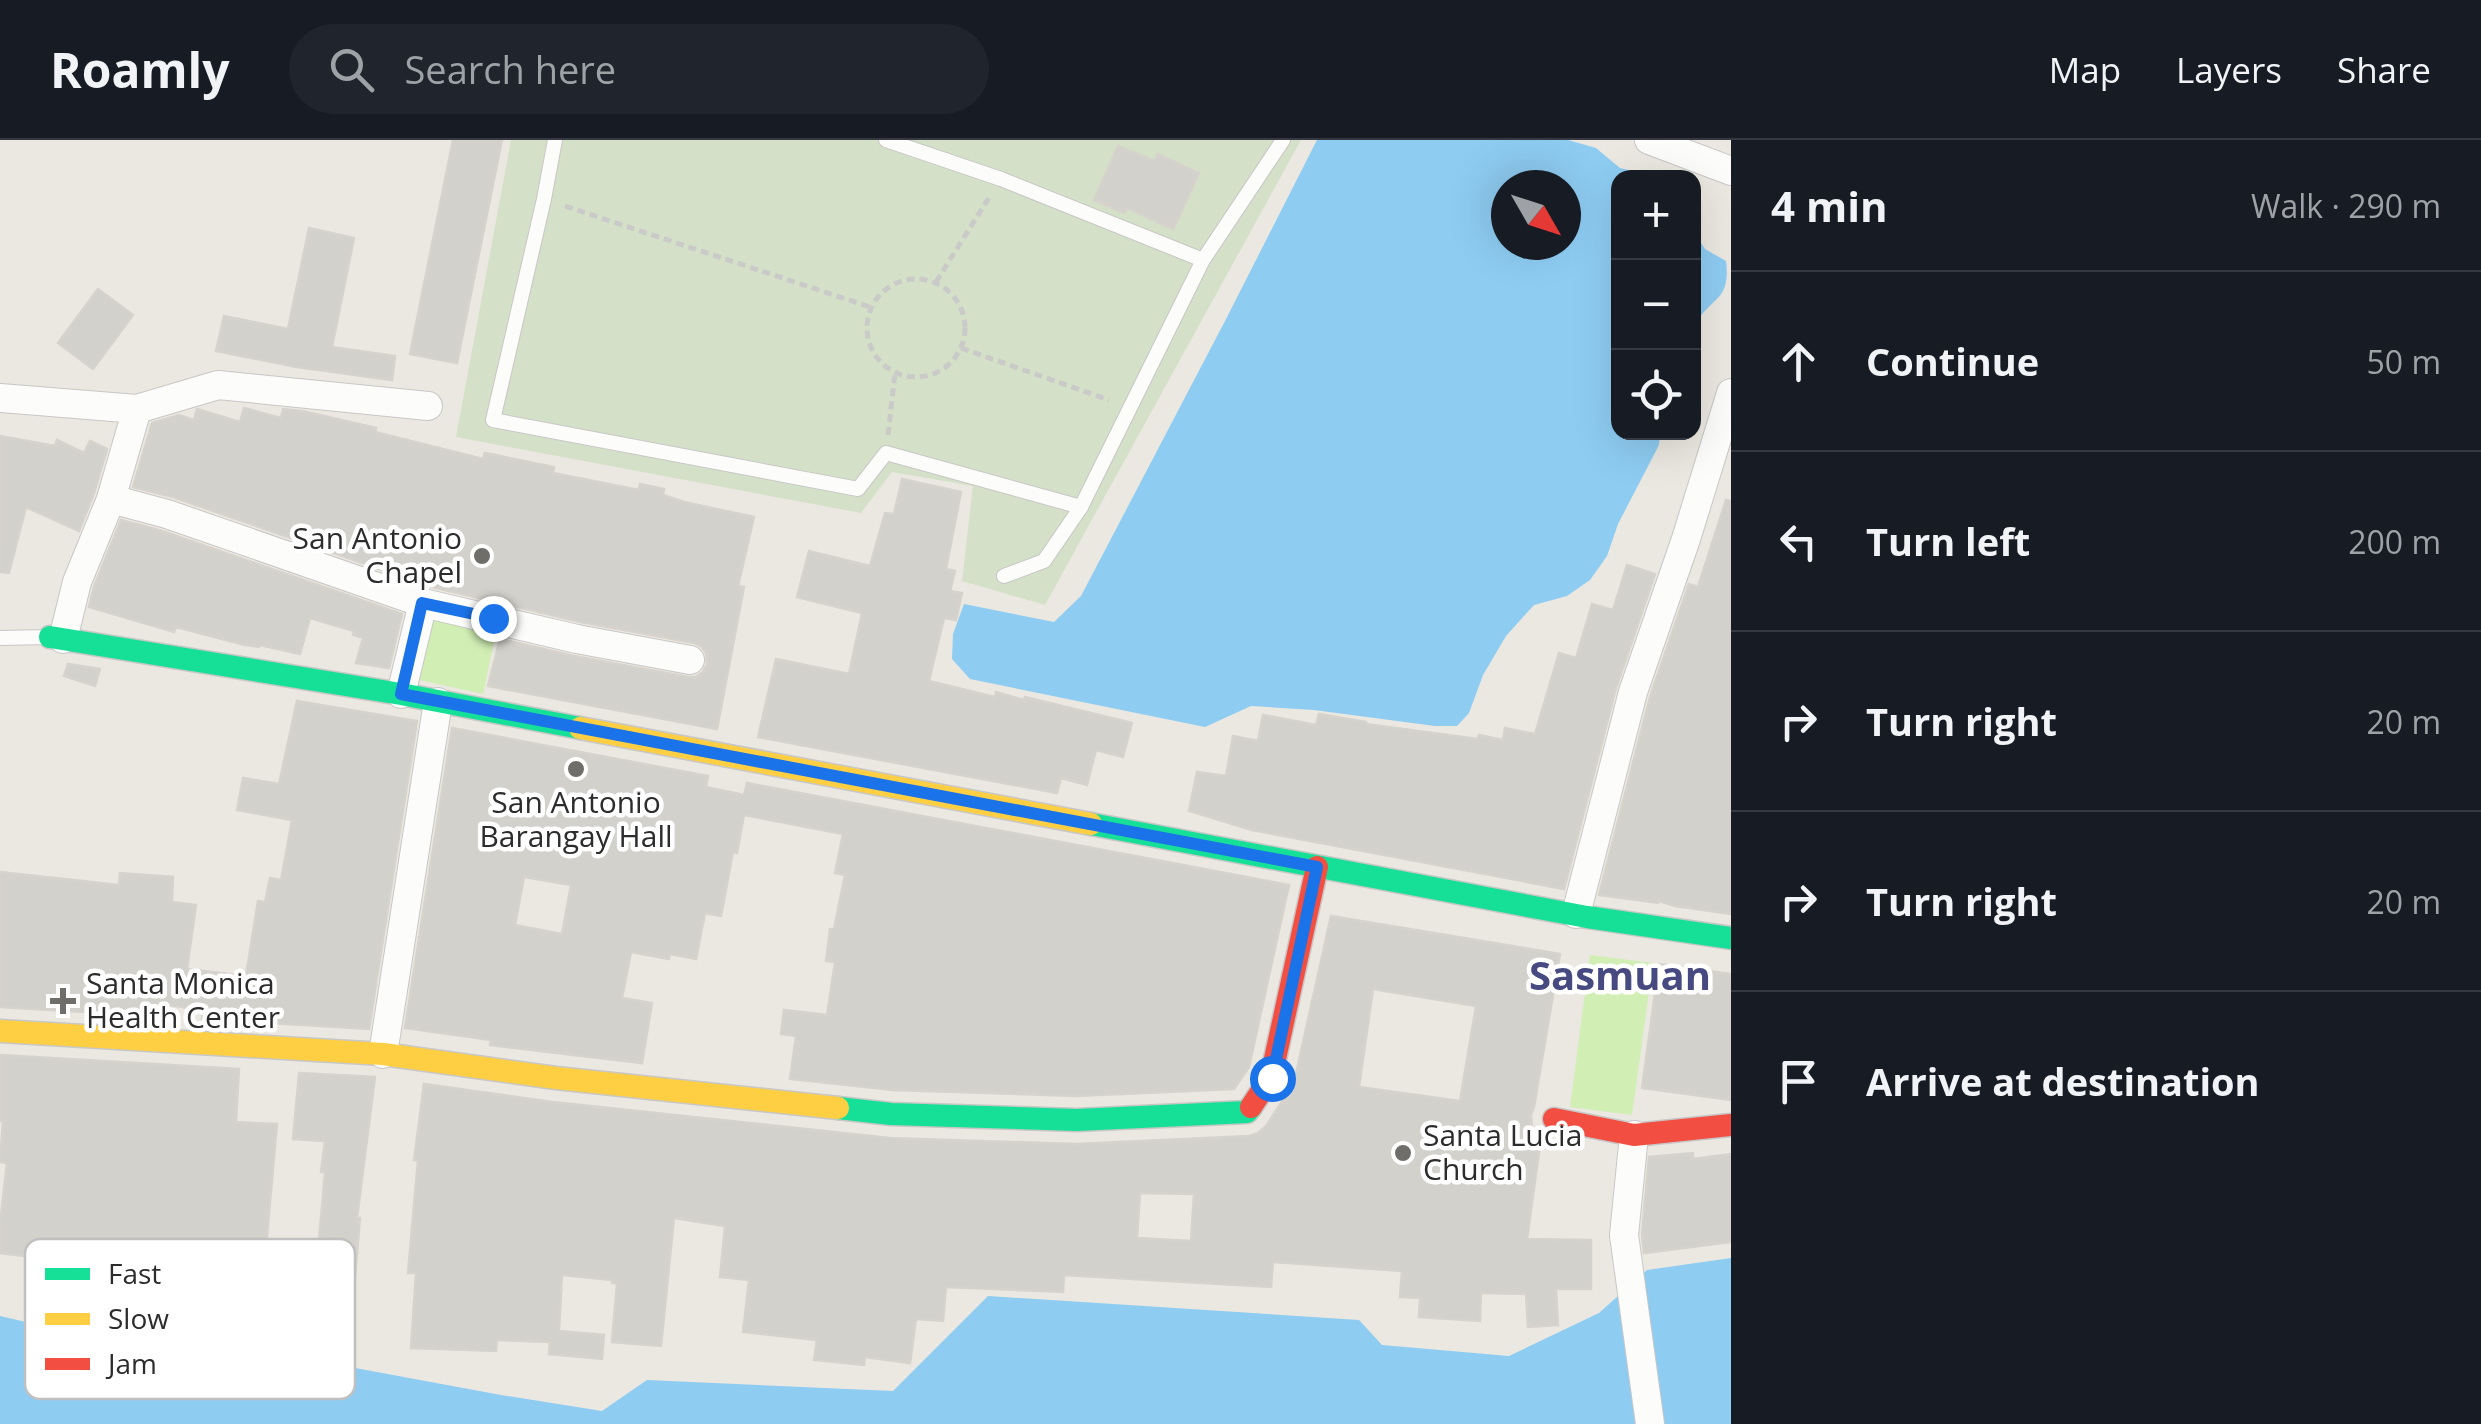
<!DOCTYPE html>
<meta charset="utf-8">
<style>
:root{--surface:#171b24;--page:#20242c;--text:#f1f3f6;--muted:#9ea1a6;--line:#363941}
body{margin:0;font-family:"Open Sans",sans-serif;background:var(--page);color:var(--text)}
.controls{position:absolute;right:30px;top:30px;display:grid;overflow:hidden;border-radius:20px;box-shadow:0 10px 40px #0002}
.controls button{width:90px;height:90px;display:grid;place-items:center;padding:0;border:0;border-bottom:2px solid var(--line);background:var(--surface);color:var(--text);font:50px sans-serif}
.compass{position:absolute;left:1491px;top:30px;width:90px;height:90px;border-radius:50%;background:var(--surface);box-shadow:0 10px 40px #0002;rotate:129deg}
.stop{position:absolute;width:30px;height:30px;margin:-22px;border:8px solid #1a73e8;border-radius:50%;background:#fff}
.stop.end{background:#1a73e8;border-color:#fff;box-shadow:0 2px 10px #0008}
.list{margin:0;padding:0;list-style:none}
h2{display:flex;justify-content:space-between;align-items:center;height:130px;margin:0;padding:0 40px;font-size:42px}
h2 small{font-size:32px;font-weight:400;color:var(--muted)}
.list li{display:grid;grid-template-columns:65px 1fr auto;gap:30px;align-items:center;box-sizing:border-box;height:180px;padding:0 40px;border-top:2px solid var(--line)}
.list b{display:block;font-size:38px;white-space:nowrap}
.list em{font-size:32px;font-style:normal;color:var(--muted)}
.icon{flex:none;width:55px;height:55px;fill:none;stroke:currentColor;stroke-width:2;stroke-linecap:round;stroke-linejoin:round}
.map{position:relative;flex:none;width:1731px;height:1284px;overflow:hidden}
header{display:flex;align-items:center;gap:60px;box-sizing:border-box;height:140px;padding:0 50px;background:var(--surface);border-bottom:2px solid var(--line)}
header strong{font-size:48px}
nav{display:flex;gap:55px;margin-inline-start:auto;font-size:35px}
.search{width:700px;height:90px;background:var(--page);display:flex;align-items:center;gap:25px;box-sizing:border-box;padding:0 35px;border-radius:55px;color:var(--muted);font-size:38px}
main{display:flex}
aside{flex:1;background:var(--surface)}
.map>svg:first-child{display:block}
.cemetery{fill:#d4e0c7}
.pitch{fill:#d1eeb4}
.water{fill:#8eccf2;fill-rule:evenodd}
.building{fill:#d3d1cc;stroke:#d6d3cd;stroke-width:2.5;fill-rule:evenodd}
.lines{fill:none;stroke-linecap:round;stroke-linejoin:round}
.lane-casing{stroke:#c8c7c7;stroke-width:16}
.street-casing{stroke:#c8c7c7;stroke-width:30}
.fast-casing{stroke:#c8c7c7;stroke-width:25}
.slow-casing{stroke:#c8c7c7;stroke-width:25}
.jam-casing{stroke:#c8c7c7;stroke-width:25}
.path{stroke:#cacac9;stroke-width:5;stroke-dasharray:8 5;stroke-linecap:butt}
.lane{stroke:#fcfcfa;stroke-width:14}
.street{stroke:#fcfcfa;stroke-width:28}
.fast{stroke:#16e098;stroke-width:22}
.slow{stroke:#ffcf43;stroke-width:22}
.jam{stroke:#f24e42;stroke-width:22}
.route{stroke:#1a73e8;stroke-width:12}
.poi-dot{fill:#6f6e6b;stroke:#fff;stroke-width:4}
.labels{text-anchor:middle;stroke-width:9;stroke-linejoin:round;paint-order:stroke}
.poi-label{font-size:30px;fill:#2c2c2c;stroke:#fff;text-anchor:start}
.district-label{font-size:40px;font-weight:bold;fill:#474a81;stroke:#fff}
.key{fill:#fff;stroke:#c0c0c0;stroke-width:2.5}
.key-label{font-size:28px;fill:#2c2c2c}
</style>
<header>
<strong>Roamly</strong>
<div class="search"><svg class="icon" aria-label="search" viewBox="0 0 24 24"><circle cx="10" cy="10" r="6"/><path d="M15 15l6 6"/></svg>Search here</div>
<nav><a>Map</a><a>Layers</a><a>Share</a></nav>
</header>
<main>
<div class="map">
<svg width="1731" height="1284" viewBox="0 0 1731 1284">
<rect width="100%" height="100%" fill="#ebe8e1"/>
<path class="cemetery" d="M511,0H1301L1045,465L962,441L973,346L892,332L861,373L456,297Z"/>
<g class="pitch">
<path d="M425,472L497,488L483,554L410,538Z"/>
<path d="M1590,815L1653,823L1632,975L1570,967Z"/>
</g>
<g class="water">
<path d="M1317,0H1568L1596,8L1620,28L1659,37L1618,38V292L1660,293L1659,305L1618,384L1607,416L1590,440L1567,456L1534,465L1506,496L1483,535L1469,573L1457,586H1435L1314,570L1251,566L1205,587L970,539L952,519L953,494L964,464L1054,482L1081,456L1225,181ZM1506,45H1566V105H1506Z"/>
<path d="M1694,92L1705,109L1726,121C1731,162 1711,156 1694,186Z"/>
<path d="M1731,1118V1284H0V1176L186,1219L198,1199L501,1255L602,1271L647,1240L893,1251L988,1156L1359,1180L1382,1205L1509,1216L1599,1173L1647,1130Z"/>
</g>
<g class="building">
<path d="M453,0H502L457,223L410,214Z"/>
<path d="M1118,6L1154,21L1158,14L1199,33L1173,89L1127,68L1124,73L1094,60Z"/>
<path d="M309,88L354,98L332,207L395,216L392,240L297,227L216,211L224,176L288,189Z"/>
<path d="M98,149L133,175L93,229L58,203Z"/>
<path d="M244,268L281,278L283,269L302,271L376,288L375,292L483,319L485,313L554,327L553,333L639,350L640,344L664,349L663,355L684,362L754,377L738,446L744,447L717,589L488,546L500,499L574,516L688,537H695L703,532L707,524L706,513L702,507L694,503L581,482L428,446L173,357L133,347L152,283L179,275L194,280L197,269L240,282Z"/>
<path d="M0,296L55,306L57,300L84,313L90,301L107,309L94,353L79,391L26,367L9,433L0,432Z"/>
<path d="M902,339L961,352L946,429L955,431L950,451L962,453L956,480L944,478L929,541L995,557L996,552L1024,560L1025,557L1132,583L1123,617L1096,610L1087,645L1061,638L1057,653L758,597L776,519L849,534L862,473L797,457L809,411L870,426L885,373L894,374Z"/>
<path d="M1726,360L1731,361V774L1675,766L1659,761L1658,763L1599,755L1650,557L1689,444L1698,447Z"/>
<path d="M121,380L162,391L402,474L389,528L356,523L363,498L353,495L354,491L310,478L300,514L260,505L259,507L245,505L176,487L174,492L89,467L94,447Z"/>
<path d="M1627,425L1655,434L1616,548L1564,749L1252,690L1189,671L1197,632L1226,636L1233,596L1258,601L1263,575L1316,585L1319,574L1366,582V584L1478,599L1479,595L1503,600L1505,588L1535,594L1559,513L1576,518L1592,464L1613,470Z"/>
<path d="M68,524L100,529L95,546L64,536Z"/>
<path d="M297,561L417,581L369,889L202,879L203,870L153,863L151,876L0,867V732L119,745L120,733L173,737L172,762L196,765L187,829L246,836L258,761L265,762L270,738L281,740L292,680L237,670L243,638L279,644Z"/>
<path d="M452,588L708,636L706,647L744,655L747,643L1289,745L1249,927L1234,949L1077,956L893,950L790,939L796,896L781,894L784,870L827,875L835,822L826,821L830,789H834L845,735L835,733L843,694L744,675L737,713L733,712L721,776L705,773L696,819L670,814L669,819L631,812L622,858L652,863L642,923L490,905L491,900L405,888ZM524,737L571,745L562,794L515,785Z"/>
<path d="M1331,776L1560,814L1534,967L1531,975L1532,988L1541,998L1527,1099L1591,1100V1149H1556L1558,1185L1528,1187L1526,1154L1481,1153L1480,1181L1419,1177L1420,1158L1400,1157L1402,1131L1273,1122L1271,1147L1064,1135L1063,1152L946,1147L943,1181L916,1179L910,1223L865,1217L864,1225L814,1220L817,1200L743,1192L749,1140L720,1137L725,1086L674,1078L661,1206L612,1202L617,1143H612V1140L562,1135L559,1191L604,1195L602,1219L549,1214L550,1202L497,1200L496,1211L411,1208L416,1133H408L418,1020H414L424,944L553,962L890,998L1076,1004L1249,996L1258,993L1266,986L1294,943ZM1373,849L1476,866L1460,961L1359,947ZM1140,1053L1194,1054L1191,1101L1137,1098Z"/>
<path d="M1659,824L1731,834V960L1642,948Z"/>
<path d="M0,915L239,929L236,982L277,984L265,1118L202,1114L196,1190L172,1189L174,1161L152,1159L154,1133H150L151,1128L121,1126V1121H63L0,1113V1084L7,1023L0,1022L3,981H0Z"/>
<path d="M299,933L375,937L357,1078H360L355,1137L316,1135L325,1032H321L325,1001L293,999Z"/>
<path d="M1693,1013V1019L1731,1014V1102L1644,1113L1642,1095L1649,1017Z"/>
</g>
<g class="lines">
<defs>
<g id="lane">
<path d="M555,0L544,59L493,280L858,349L886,313L1081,367L1203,120L1283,0"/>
<path d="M886,0L1001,39L1203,120"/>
<path d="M1004,436L1044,421L1081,367"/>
<path d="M0,498L49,497"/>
</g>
<g id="street">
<path d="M1649,0L1731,31"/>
<path d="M0,258L137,269L218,245L428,266"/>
<path d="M111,359L167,374L423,463L577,499L690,520"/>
<path d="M63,499L77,442L111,359L137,269"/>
<path d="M401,554L423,463"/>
<path d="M1576,774L1633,552L1686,399L1731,253"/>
<path d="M383,914L438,562"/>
<path d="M1634,995L1624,1095L1650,1284"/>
</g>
<g id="fast">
<path d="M50,497L401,554L580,588"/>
<path d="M1091,684L1587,777L1731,798"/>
<path d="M838,968L891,974L1077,980L1247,972L1251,967"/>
</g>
<g id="slow">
<path d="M580,588L1091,684"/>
<path d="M0,891L383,914L556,938L838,968"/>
</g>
<g id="jam">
<path d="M1251,967L1271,937L1317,727"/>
<path d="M1554,979L1634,995L1731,985"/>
</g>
</defs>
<use href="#lane" class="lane-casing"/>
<use href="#street" class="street-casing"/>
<use href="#fast" class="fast-casing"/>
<use href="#slow" class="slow-casing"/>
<use href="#jam" class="jam-casing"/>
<g class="path">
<path d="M565,66L870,167"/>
<circle cx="916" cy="188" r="49"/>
<path d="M936,142L990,56"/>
<path d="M961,208L1109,260"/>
<path d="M888,295L895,233"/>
</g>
<use href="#lane" class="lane"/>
<use href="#street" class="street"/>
<use href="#fast" class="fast"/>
<use href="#slow" class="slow"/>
<use href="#jam" class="jam"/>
</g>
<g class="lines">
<path class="route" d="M493,478L422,463L401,554L1317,727L1272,938"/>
</g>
<g class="poi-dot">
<circle cx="482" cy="416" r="10"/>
<circle cx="576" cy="629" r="10"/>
<path d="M58 846h10v10h10v10h-10v10h-10v-10h-10v-10h10z"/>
<circle cx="1403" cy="1013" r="10"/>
</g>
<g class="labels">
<g class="poi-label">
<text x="462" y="409" text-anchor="end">San Antonio<tspan x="462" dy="34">Chapel</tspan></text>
<text x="576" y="673" text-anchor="middle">San Antonio<tspan x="576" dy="34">Barangay Hall</tspan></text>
<text x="86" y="854">Santa Monica<tspan x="86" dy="34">Health Center</tspan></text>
<text x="1423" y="1006">Santa Lucia<tspan x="1423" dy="34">Church</tspan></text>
</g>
<g class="district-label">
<text x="1620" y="850">Sasmuan</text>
</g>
</g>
<rect x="25" y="1099" width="330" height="160" rx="15" class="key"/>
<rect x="45" y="1128" width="45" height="12" fill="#16e098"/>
<rect x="45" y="1173" width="45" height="12" fill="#ffcf43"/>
<rect x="45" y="1218" width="45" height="12" fill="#f24e42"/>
<g class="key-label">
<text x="108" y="1144">Fast</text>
<text x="108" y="1189">Slow</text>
<text x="108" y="1234">Jam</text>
</g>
</svg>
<div class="controls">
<button>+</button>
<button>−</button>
<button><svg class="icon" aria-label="locate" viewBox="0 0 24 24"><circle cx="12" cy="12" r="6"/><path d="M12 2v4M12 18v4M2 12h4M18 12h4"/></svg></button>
</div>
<svg class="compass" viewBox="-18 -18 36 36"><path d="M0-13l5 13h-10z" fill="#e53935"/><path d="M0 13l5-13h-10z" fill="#9ea1a6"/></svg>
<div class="stop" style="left:1272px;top:938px"></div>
<div class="stop end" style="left:493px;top:478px"></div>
</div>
<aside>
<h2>4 min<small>Walk · 290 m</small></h2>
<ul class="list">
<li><svg class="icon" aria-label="ahead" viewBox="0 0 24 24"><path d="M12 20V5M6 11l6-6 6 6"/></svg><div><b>Continue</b></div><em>50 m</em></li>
<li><svg class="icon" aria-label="left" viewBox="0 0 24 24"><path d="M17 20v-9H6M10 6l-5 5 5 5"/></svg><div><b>Turn left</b></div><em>200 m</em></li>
<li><svg class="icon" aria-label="right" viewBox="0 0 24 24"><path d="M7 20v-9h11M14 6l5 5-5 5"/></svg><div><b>Turn right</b></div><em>20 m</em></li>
<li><svg class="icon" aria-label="right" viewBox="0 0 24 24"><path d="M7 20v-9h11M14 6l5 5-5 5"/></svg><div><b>Turn right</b></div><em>20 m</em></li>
<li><svg class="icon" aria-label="arrive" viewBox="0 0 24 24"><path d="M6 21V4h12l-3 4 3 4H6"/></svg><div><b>Arrive at destination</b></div></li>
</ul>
</aside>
</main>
